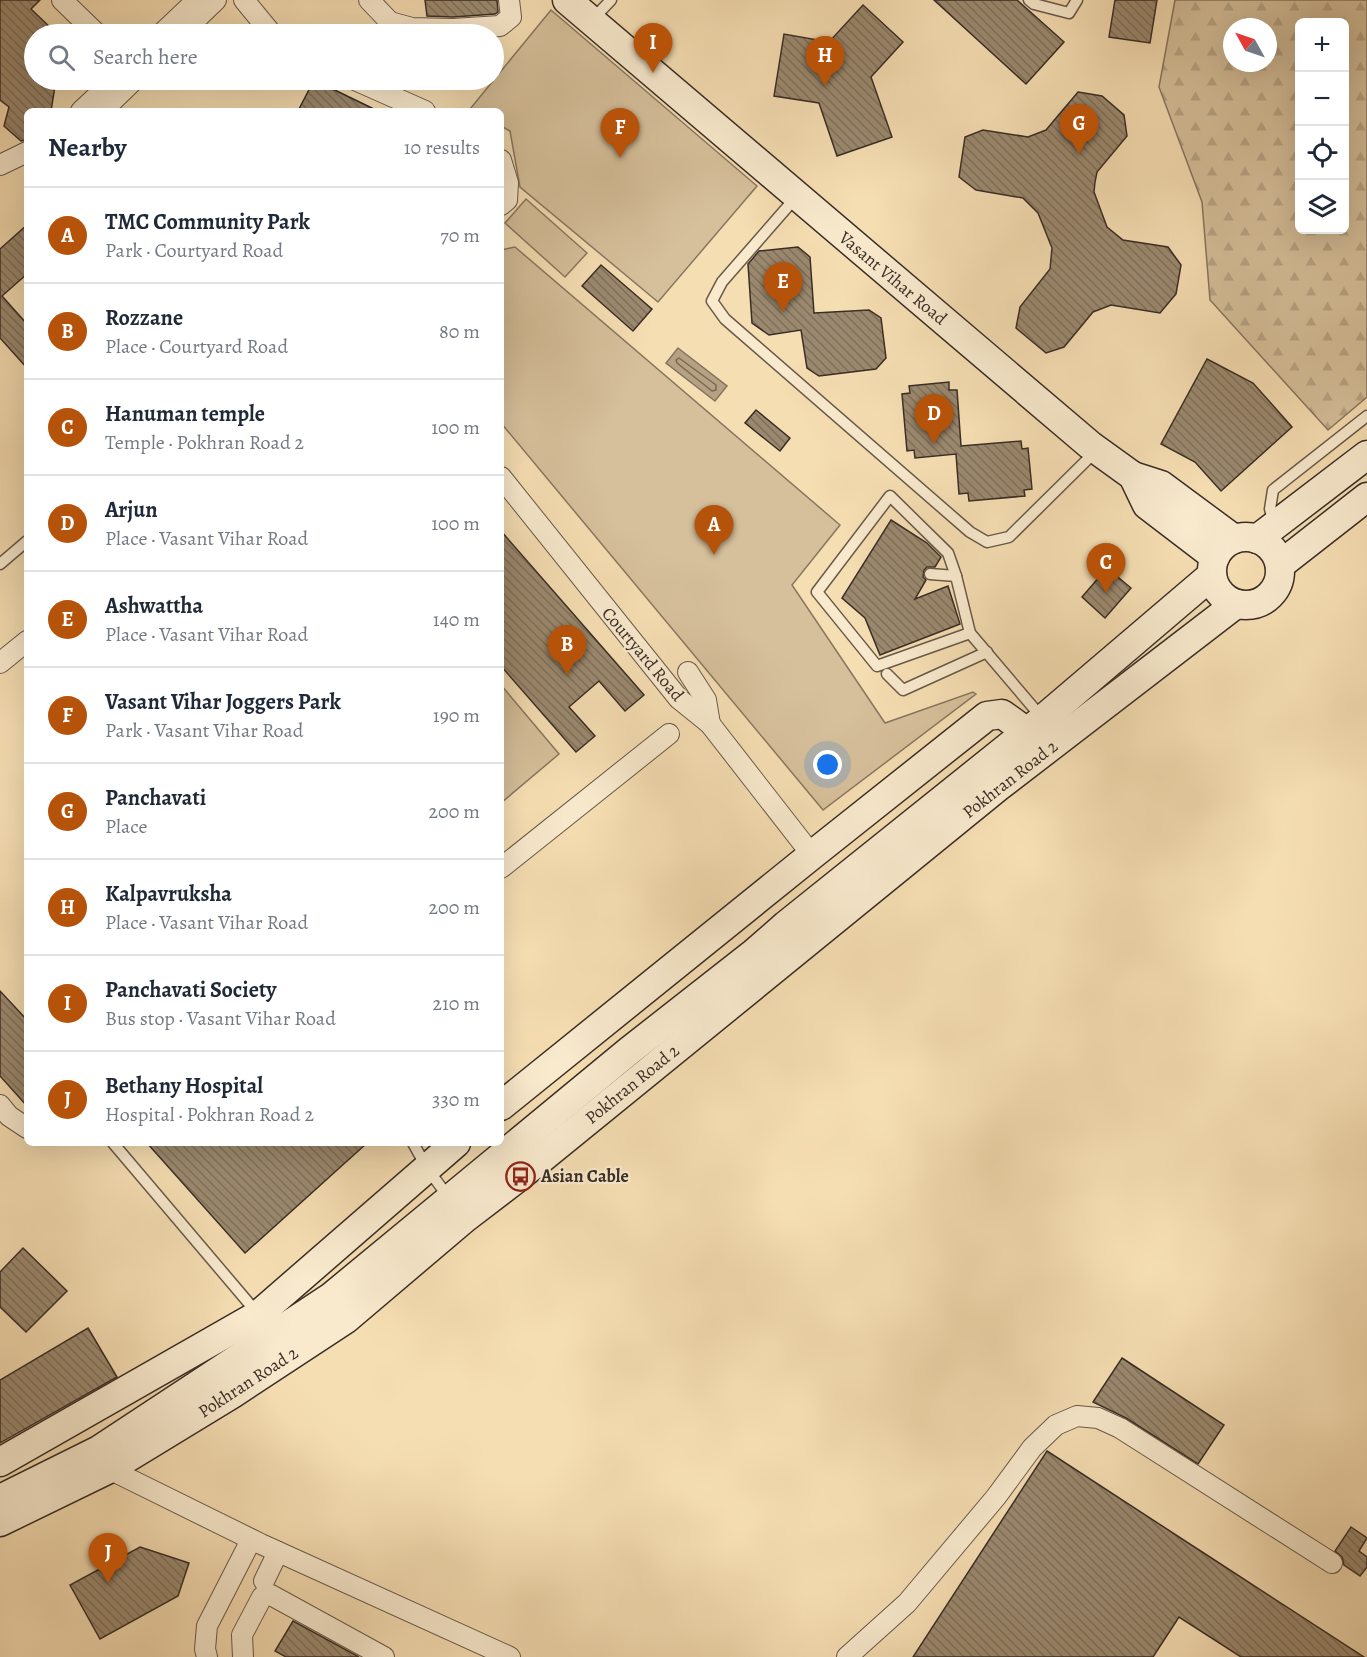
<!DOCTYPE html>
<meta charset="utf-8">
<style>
:root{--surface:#fff;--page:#f2f2f3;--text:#1f2937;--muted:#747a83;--line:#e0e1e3;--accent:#b45309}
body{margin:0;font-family:Alegreya,serif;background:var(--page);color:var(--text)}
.controls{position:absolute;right:18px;top:18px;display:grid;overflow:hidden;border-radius:9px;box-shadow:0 6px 24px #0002}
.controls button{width:54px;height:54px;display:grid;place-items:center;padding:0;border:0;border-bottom:2px solid var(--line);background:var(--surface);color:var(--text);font:30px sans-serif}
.compass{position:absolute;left:1223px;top:18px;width:54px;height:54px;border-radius:50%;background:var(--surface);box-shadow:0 6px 24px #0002;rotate:310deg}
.you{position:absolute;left:828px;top:765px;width:21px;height:21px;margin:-15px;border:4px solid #fff;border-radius:50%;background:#1a73e8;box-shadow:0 0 0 9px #1a73e833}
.badge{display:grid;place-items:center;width:39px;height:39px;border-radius:50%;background:var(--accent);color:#fff;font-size:20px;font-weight:700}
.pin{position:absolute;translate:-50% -50px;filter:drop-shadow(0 2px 3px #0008)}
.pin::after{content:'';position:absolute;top:32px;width:21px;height:18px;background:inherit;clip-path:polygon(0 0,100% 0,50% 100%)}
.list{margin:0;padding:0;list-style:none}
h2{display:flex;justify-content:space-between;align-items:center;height:78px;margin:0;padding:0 24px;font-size:26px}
h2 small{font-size:20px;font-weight:400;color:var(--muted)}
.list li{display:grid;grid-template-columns:39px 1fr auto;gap:18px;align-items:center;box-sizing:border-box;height:96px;padding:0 24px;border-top:2px solid var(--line)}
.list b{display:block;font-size:22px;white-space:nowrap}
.list p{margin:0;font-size:20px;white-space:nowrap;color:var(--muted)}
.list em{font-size:20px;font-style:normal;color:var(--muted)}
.icon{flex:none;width:33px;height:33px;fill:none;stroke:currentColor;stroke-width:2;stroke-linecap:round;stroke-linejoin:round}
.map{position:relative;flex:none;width:1367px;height:1657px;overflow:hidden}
.search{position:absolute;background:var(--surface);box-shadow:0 6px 24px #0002;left:24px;top:24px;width:480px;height:66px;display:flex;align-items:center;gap:15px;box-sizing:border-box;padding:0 21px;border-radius:33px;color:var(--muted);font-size:22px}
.panel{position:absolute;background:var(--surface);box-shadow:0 6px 24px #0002;left:24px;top:108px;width:480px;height:1038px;border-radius:9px}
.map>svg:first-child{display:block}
.forest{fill:url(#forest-firs);stroke:#887660;stroke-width:1.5;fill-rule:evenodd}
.park{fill:#d6c09b;stroke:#887660;stroke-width:1.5}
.water{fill:#b6a283;stroke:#84735e;stroke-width:1.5}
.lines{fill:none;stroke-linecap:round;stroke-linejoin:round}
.shore{stroke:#786854;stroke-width:1.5}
.building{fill:url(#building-back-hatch);stroke:#392d26;stroke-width:1.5}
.lane-casing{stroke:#685949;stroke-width:13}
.street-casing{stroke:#685949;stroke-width:22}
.secondary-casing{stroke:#392d26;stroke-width:31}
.lane{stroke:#f9eace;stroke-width:10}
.street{stroke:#f9eace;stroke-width:20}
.secondary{stroke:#f9eace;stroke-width:28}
.labels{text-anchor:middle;stroke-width:4.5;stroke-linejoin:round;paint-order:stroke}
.street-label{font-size:18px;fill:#392d26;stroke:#f9eace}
.poi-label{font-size:18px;font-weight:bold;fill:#392d26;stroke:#f9eace;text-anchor:start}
</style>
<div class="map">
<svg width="1367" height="1657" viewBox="0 0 1367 1657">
<defs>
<pattern id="forest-firs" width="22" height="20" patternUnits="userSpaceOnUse" patternTransform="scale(1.5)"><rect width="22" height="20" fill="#d6c09b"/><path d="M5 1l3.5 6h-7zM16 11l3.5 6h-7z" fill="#b8a585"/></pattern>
<pattern id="building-back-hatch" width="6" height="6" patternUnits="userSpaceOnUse" patternTransform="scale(1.5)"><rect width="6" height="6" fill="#9b896f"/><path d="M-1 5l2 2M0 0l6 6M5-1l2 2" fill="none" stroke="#7f705b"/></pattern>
</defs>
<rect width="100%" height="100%" fill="#f6deb3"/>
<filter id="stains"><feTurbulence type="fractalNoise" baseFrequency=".00333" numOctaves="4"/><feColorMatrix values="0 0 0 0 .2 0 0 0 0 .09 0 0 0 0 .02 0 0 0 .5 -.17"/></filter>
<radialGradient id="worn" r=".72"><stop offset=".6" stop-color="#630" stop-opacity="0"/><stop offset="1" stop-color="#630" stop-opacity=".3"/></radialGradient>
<path class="forest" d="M1175,0H1367V397L1328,430L1210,300L1202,202L1159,87ZM1300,22H1344V230H1300ZM1232,27H1268V63H1232Z"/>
<g class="park">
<path d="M551,10L757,186L658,302L520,187L510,131L501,126V111H473L470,109Z"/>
<path d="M526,199L587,253L565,277L505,223Z"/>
<path d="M515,247L840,525L792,585L885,723L973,692L976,694L823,810L501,423V250Z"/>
<path d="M501,685L559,754L501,803Z"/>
</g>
<path class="water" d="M678,348L727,386L715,401L666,363Z"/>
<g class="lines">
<path class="shore" d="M679,358L716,385V390L712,391L677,363L676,360Z"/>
</g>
<g class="building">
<path d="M0,0H40L31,9L57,34H34V80H56L51,111H27V140L21,141L4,126L9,107L0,100Z"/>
<path d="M425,0H497L498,12L495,14L453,17L427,16Z"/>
<path d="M934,0H1017L1064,42L1026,84Z"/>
<path d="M1115,0H1157L1150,43L1109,37Z"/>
<path d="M863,5L903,42L871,77L892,137L837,156L819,103L774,96L784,34L829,42Z"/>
<path d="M314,80L378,111H298Z"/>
<path d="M1078,92L1102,96L1124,115L1127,136L1097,172L1095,182L1094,192L1107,227L1123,240L1168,247L1181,265L1176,294L1160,313L1111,305L1093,312L1064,347L1046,353L1016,328L1020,307L1050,269L1052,248L1038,213L1023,198L976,190L959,177L965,137L983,130L1028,137L1046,130Z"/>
<path d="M27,225V274L2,296L27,324V368L0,338V249Z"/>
<path d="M798,247L810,257L814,313L869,310L881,318L886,358L876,369L819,376L807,368L801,330L769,335L752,323L748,264L759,251Z"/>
<path d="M601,265L652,309L633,331L582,286Z"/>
<path d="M1207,359L1253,383L1292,427L1221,491L1195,462L1161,444Z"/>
<path d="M949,382V390H957L961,446L1021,441L1022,449L1028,448L1032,489L1024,490L1025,496L969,501L968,493L959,494L956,454L915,458L914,450L907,451L902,394L910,393L909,386Z"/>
<path d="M756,410L790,438L780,451L745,423Z"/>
<path d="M891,520L927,543L941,557L935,567H927L924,570L923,577L926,580L915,599L948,586L960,624L880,655L865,618L842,598Z"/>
<path d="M501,531L644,695L625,711L599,681L569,707L595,736L576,752L501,666Z"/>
<path d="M1107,568L1131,588L1105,618L1082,597Z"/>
<path d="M0,991L27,1020V1106L0,1076Z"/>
<path d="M147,1143H367L245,1253Z"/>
<path d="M23,1248L67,1291L26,1332L0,1307V1272Z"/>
<path d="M88,1328L117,1377L0,1443V1380Z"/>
<path d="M1122,1358L1224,1425L1198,1464L1126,1418L1093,1402Z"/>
<path d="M1047,1451L1216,1561L1364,1657H1241L1179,1617L1153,1657H913Z"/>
<path d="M1351,1527L1367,1538L1359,1551L1367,1557V1567L1360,1576L1344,1565L1342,1557L1335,1551Z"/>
<path d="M140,1547L189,1563L178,1596L100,1639L70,1585Z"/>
<path d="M293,1621L359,1657H286L275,1651Z"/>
</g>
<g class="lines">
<defs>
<g id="lane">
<path d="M1029,0L1034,4L1069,13L1077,0"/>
<path d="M592,20L611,0"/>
<path d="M797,196L722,282L712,301L725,319L970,532L987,542L1009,537L1096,451"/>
<path d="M1274,523L1270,509L1273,490L1367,416"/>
<path d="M0,564L27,541"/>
<path d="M930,574L956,576L970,633L1043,719"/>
<path d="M956,576L948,553L890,496L817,592L877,666L970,633"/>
<path d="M887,674L903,690L987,652"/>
<path d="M113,1143L258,1314"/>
<path d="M413,1143L427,1168L449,1198"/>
</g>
<g id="street">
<path d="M62,0L97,34"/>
<path d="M244,0L272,34"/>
<path d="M369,0L390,22L412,28L453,29L500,26L511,17L509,0"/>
<path d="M190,25L216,0"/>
<path d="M161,34L197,0"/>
<path d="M355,80L425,111"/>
<path d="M81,111L114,80"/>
<path d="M102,111L134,80"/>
<path d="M501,160L508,183L507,200L501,205"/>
<path d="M0,165L27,152"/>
<path d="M501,477L679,699L710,724L812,855"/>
<path d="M0,663L27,641"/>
<path d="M688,672L706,700L710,724"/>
<path d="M501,868L669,734"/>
<path d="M0,1105L9,1116L27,1128"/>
<path d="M104,1460L109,1469L261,1544L510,1657"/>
<path d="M264,1581L278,1552"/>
<path d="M207,1657L205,1649L207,1626L251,1540"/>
<path d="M243,1657L242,1635L262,1597L271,1595L384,1657"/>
<path d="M847,1657L907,1603L996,1497L1032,1448L1056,1425L1077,1416L1098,1418L1120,1428L1332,1563"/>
</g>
<g id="secondary">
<path d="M567,0L1090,445L1133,476L1147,505L1215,557"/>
<path d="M1133,476L1161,485L1234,539"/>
<circle cx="1246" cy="571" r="34"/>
<path d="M1257,539L1367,455"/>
<path d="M1280,565L1367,497"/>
<path d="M501,1106L812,855L987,716L1002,714L1027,732"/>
<path d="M0,1462L258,1315L456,1143"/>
<path d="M0,1499L99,1450L331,1297L629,1051L754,953L786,925L1043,719L1212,575"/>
<path d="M0,1522L109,1469L232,1394L346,1319L465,1218L520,1176L998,787L1236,604"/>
</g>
</defs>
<use href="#lane" class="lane-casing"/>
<use href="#street" class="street-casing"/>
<use href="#secondary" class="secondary-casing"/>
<use href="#lane" class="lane"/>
<use href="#street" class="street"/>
<use href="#secondary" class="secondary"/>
</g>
<defs>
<symbol id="bus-ring" viewBox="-11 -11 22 22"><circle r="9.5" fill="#f9eace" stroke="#8f2418" stroke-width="1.5"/><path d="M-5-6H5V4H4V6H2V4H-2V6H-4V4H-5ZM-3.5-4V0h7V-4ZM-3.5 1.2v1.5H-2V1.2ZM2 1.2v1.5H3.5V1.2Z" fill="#8f2418"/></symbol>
</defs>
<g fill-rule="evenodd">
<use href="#bus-ring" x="504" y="1160" width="33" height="33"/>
</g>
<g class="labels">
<g class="street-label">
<text transform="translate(893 278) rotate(40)" y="6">Vasant Vihar Road</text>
<text transform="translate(643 654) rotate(50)" y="6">Courtyard Road</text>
<text transform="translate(1010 779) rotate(-38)" y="6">Pokhran Road 2</text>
<text transform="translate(632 1084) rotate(-39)" y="6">Pokhran Road 2</text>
<text transform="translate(248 1382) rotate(-33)" y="6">Pokhran Road 2</text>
</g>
<g class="poi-label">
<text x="541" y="1182">Asian Cable</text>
</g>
</g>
<rect width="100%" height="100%" filter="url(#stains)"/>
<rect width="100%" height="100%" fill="url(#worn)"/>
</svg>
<div class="controls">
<button>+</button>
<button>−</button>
<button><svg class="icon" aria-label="locate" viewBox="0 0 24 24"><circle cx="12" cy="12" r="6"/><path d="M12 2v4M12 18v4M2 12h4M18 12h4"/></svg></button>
<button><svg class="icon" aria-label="layers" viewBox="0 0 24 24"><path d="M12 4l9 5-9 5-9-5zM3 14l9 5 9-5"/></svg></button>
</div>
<svg class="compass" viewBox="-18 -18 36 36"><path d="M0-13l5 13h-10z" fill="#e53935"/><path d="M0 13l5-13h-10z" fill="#747a83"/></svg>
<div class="you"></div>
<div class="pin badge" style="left:714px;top:555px">A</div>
<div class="pin badge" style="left:567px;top:675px">B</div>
<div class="pin badge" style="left:1106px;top:593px">C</div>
<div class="pin badge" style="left:934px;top:444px">D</div>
<div class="pin badge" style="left:783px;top:312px">E</div>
<div class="pin badge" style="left:620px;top:158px">F</div>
<div class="pin badge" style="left:1079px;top:154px">G</div>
<div class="pin badge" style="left:825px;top:86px">H</div>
<div class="pin badge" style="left:653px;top:73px">I</div>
<div class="pin badge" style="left:108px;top:1583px">J</div>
<div class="search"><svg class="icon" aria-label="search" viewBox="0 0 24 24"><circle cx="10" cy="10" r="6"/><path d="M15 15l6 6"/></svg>Search here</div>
<section class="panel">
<h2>Nearby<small>10 results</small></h2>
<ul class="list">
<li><span class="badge">A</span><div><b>TMC Community Park</b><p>Park · Courtyard Road</p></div><em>70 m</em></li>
<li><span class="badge">B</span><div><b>Rozzane</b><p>Place · Courtyard Road</p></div><em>80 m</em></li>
<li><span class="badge">C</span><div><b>Hanuman temple</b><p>Temple · Pokhran Road 2</p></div><em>100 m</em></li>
<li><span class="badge">D</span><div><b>Arjun</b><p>Place · Vasant Vihar Road</p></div><em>100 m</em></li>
<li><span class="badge">E</span><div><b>Ashwattha</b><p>Place · Vasant Vihar Road</p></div><em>140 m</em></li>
<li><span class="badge">F</span><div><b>Vasant Vihar Joggers Park</b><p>Park · Vasant Vihar Road</p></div><em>190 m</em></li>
<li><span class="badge">G</span><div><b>Panchavati</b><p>Place</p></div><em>200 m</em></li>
<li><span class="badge">H</span><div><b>Kalpavruksha</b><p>Place · Vasant Vihar Road</p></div><em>200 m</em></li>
<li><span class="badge">I</span><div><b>Panchavati Society</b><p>Bus stop · Vasant Vihar Road</p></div><em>210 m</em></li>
<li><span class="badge">J</span><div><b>Bethany Hospital</b><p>Hospital · Pokhran Road 2</p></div><em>330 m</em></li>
</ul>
</section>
</div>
